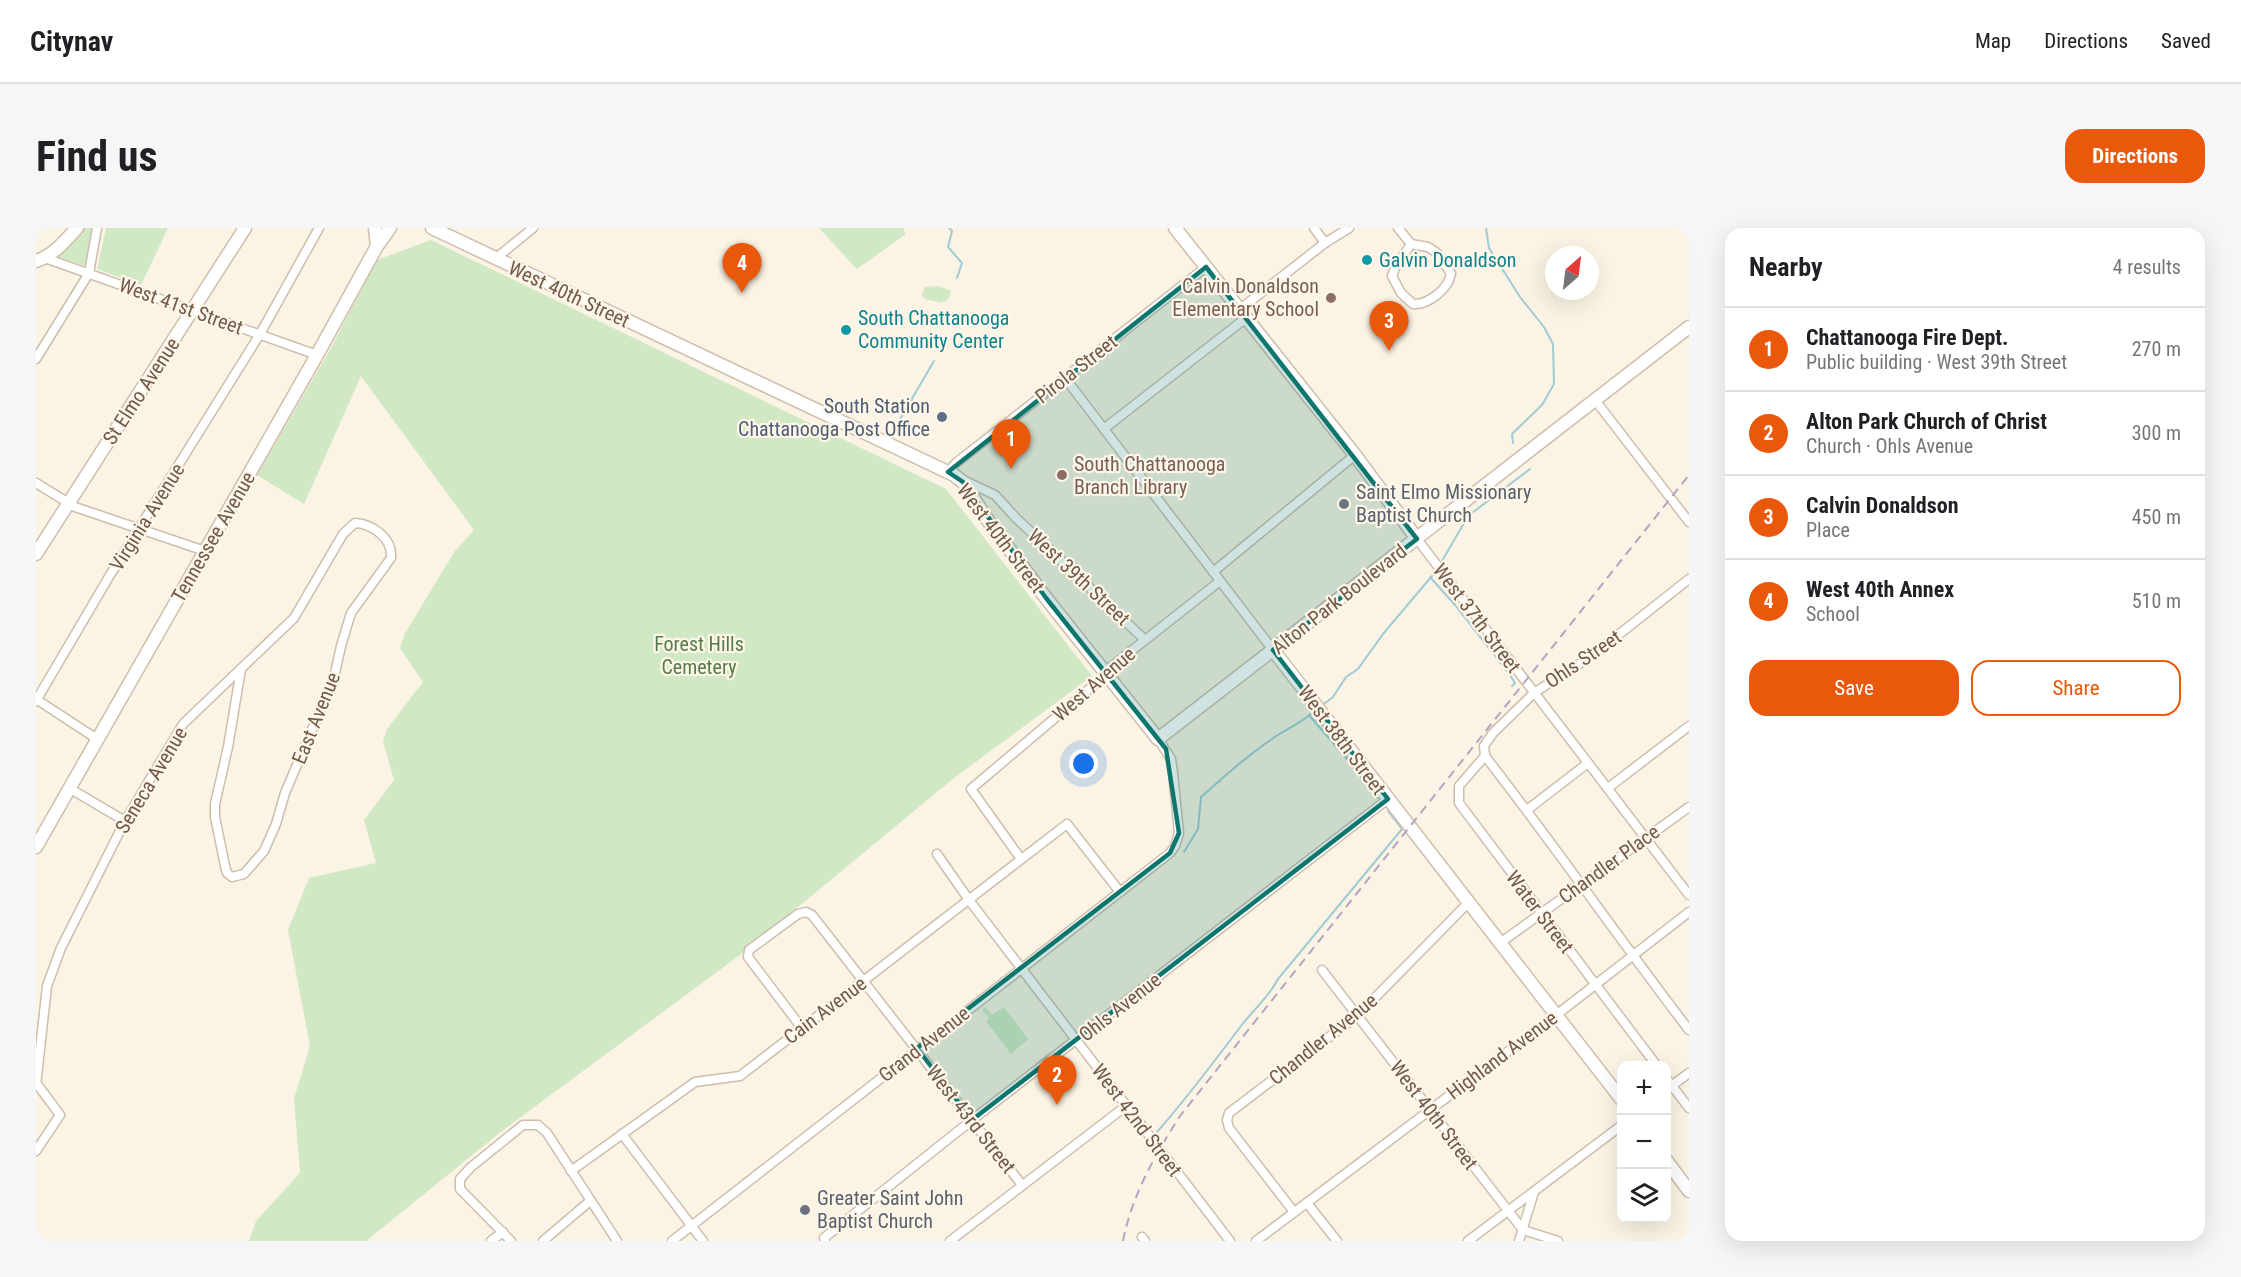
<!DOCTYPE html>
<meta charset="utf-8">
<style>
:root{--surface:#fff;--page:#f6f6f6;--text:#202124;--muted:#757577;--line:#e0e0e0;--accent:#ea580c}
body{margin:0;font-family:"Roboto Condensed",sans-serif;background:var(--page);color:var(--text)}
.controls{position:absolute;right:18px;bottom:18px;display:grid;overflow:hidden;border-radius:12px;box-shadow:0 6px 24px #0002}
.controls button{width:54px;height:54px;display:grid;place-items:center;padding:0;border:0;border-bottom:2px solid var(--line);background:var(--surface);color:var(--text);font:30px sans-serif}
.compass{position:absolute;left:1509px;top:18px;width:54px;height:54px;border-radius:50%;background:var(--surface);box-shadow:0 6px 24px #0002;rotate:28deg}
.you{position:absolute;left:1048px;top:536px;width:21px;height:21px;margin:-15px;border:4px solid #fff;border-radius:50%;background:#1a73e8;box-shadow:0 0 0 9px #1a73e833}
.badge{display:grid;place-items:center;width:39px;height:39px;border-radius:50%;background:var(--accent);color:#fff;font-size:20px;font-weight:700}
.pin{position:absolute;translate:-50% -50px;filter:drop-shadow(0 2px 3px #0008)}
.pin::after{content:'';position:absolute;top:32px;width:21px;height:18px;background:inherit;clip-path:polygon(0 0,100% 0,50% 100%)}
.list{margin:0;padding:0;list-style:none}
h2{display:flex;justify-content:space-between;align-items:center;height:78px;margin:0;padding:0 24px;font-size:26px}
h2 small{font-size:20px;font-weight:400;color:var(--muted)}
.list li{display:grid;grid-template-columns:39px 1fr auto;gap:18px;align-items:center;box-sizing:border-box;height:84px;padding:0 24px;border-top:2px solid var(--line)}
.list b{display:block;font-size:22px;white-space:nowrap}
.list p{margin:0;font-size:20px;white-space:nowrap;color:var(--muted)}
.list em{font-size:20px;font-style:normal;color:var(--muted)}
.actions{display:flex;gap:12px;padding:18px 24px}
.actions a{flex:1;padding:14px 0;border:2px solid var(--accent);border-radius:18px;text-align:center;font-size:21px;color:var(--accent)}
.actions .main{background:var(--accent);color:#fff}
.icon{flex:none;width:33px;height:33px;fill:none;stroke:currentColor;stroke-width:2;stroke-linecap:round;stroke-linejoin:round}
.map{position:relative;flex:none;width:1653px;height:1013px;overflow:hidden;border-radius:18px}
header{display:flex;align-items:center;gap:36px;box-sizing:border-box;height:84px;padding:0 30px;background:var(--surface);border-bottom:2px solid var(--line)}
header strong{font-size:28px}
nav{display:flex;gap:33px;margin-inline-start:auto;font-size:21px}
.intro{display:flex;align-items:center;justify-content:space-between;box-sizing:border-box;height:144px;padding:0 36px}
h1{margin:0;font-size:42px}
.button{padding:15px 27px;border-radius:18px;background:var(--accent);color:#fff;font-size:21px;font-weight:700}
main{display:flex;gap:36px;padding:0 36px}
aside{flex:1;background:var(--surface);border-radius:18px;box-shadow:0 6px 24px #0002}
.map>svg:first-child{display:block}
.green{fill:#d0e8c3}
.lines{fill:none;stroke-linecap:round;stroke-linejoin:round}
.stream{stroke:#a0cbd5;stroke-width:2}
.street-casing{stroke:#cebdad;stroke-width:11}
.secondary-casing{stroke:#d0bdab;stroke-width:15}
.street{stroke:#fff;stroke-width:8}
.secondary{stroke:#fff;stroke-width:12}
.rail{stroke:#b6a3c3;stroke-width:2;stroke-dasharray:9 6;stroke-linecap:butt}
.marked{fill:#0f766e;fill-opacity:0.2;stroke:#0f766e;stroke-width:4.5;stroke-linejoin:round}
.culture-dot{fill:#0f9aa8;stroke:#fef7e9;stroke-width:2}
.education-dot{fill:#8d6e63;stroke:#fef7e9;stroke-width:2}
.service-dot{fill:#5c6f8a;stroke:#fef7e9;stroke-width:2}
.worship-dot{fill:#6b7280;stroke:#fef7e9;stroke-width:2}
.labels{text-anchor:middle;stroke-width:4.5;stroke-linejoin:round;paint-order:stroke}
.culture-label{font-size:20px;fill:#0d838f;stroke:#fef7e9;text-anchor:start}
.education-label{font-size:20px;fill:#785e54;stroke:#fef7e9;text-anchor:end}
.street-label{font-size:20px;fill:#725a4b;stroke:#fef7e9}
.service-label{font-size:20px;fill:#4e5e75;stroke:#fef7e9;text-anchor:end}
.worship-label{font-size:20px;fill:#5b616d;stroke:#fef7e9;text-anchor:start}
.park-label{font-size:20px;fill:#547c46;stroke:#fef7e9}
</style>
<header>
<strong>Citynav</strong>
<nav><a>Map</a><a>Directions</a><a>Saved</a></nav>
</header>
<div class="intro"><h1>Find us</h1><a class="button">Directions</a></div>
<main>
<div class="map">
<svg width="1653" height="1013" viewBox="0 0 1653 1013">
<rect width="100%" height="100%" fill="#fbf3e3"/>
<g class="green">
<path d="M46,0H58L50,38L20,28Z"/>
<path d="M70,0H132L105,57L61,41Z"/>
<path d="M783,0H867L870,6L821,41Z"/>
<path d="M395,12L910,261L1056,448L918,550L704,727L466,903L330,1013H213L220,993L264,945L258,871L274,818L252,702L273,650L340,635L328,592L358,552L347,513L351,501L387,454L364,420L369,405L419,323L438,302L325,148L268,276L221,247L295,120L341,32Z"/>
<path d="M901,58L914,62L915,65L912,71L906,75L889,71L886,67L889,59Z"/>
<path d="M949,779L956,787L968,779L992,811L975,826L950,793L953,790L946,782Z"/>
</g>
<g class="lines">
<g class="stream">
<path d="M913,0L916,3L912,19L926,35L921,50"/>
<path d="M1450,0L1453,20L1484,69L1508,99L1517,116L1518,156L1506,177L1476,206L1477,215"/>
<path d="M857,203L898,133"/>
<path d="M1406,333L1432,288L1494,241"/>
<path d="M1394,349L1419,377L1474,447L1479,455L1476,458"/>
<path d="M1288,476L1297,469L1310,449L1322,441L1347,406L1396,348"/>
<path d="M1273,487L1311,531L1341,570"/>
<path d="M1148,624L1162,601L1165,569C1188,549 1210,528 1236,511C1249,502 1263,496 1275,486"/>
<path d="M1121,904C1151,870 1178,834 1205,798C1217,782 1233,769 1242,751L1366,601L1352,583"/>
</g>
<defs>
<g id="street">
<path d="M1278,0L1289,15"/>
<path d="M1362,0L1375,16L1392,19L1401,25L1415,45C1413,61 1392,77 1377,76L1365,65L1356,48L1359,40L1375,16"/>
<path d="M9,30L281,127"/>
<path d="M459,31L497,0"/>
<path d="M1203,82L1289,15L1313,0"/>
<path d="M0,131L53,45L61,0"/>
<path d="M1029,150L1237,422"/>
<path d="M1559,172L1653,294"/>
<path d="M1069,200L1210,90"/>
<path d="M912,244L920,235L1170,39"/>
<path d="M925,251L959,267L980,290L1109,412"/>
<path d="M0,255L39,279L169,323"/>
<path d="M1381,311L1653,667"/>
<path d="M1177,344L1319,227"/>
<path d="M1653,351L1557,427L1498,465L1457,505L1448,518L1449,528C1519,618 1584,712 1653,802"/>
<path d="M0,471L61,511"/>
<path d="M0,473L74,347L224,106L283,0"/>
<path d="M1449,528L1423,558V575L1621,838"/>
<path d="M33,560L89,593"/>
<path d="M1572,560L1653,498"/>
<path d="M1491,582L1552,535"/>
<path d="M901,626L933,672L1194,1013"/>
<path d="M985,631L935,561L1065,451L1075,439L1184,353"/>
<path d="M1464,715L1653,579"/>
<path d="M1286,742L1487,1002L1522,1013"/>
<path d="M765,799L712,729L713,722L762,686L770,684L776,687L986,957"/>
<path d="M1630,850L1653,880"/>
<path d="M0,857L11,758L25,720L89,593L147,496L258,390L307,306L319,295C336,296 357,310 355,330L315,385L305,418L298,450L249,565L240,596L228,623L208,646L196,649L191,645L189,638L179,589V576L192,519L205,441"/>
<path d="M1630,862L1653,845"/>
<path d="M586,906L667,1013"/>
<path d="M0,923L24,887L1,856"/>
<path d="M535,943L659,854L704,848L1031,596L1084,664"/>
<path d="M1271,975L1301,1013"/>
<path d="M1258,984L1193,900L1191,892L1193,885L1322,787L1432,675"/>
<path d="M1106,1009L1109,1013"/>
<path d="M455,1013L467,1004"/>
<path d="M475,1013L424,961V951L435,939L487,897H502L511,905L581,1013"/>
<path d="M507,1013L554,973"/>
<path d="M636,1013L1134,625L1139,618L1143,605L1137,545L1135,531L1122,511"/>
<path d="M789,1013L788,1010L936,892L1352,571"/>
<path d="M914,1013L1090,878"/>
<path d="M1220,1013L1519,788L1653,684"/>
<path d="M1432,1013L1586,897"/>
<path d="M1483,1013L1498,964"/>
<path d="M1652,1013H1653"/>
</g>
<g id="secondary">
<path d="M339,0L341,18"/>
<path d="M396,0L918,247L927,254L953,294L1010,370L1122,511L1653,99"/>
<path d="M1139,0L1319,227L1381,311"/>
<path d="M0,33C17,28 29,13 41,0"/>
<path d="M0,326L209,0"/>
<path d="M1237,422L1586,872"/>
<path d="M0,619L281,127L341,18L354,0"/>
<path d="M1630,932L1653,963"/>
</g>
</defs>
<use href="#street" class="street-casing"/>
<use href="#secondary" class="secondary-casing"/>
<use href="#street" class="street"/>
<use href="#secondary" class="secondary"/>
<path class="rail" d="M1087,1013C1096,967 1119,927 1144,888L1653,247"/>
</g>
<path class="marked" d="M1170,39L1381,311L1237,422L1352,571L936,892L881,820L1134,625L1143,605L1130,521L1010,370L927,254L912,244Z"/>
<g class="culture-dot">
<circle cx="1331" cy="32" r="6"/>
<circle cx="810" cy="102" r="6"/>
</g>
<g class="education-dot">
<circle cx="1295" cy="70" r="6"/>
<circle cx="1026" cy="247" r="6"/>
</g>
<circle class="service-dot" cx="906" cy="189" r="6"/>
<g class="worship-dot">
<circle cx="1308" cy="276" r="6"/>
<circle cx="769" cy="982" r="6"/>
</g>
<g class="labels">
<g class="culture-label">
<text x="1343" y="39">Galvin Donaldson</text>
<text x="822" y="97">South Chattanooga<tspan x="822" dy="23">Community Center</tspan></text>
</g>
<g class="education-label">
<text x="1283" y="65">Calvin Donaldson<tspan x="1283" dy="23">Elementary School</tspan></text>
<text x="1038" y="243" text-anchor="start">South Chattanooga<tspan x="1038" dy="23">Branch Library</tspan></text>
</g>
<g class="street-label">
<text transform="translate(533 66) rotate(25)" y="7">West 40th Street</text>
<text transform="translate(145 78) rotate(20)" y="7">West 41st Street</text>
<text transform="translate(1040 141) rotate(-38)" y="7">Pirola Street</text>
<text transform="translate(105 163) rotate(-57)" y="7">St Elmo Avenue</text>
<text transform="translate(111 289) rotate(-58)" y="7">Virginia Avenue</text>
<text transform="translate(177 309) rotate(-60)" y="7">Tennessee Avenue</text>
<text transform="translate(965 310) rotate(53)" y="7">West 40th Street</text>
<text transform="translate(1043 349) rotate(43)" y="7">West 39th Street</text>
<text transform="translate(1303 371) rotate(-38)" y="7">Alton Park Boulevard</text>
<text transform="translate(1441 390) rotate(53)" y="7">West 37th Street</text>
<text transform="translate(1547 431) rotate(-34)" y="7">Ohls Street</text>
<text transform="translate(1058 456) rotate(-41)" y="7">West Avenue</text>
<text transform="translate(280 490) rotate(-68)" y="7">East Avenue</text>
<text transform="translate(1306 512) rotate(53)" y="7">West 38th Street</text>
<text transform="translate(115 552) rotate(-59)" y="7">Seneca Avenue</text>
<text transform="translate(1573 636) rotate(-36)" y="7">Chandler Place</text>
<text transform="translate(1504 684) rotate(53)" y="7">Water Street</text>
<text transform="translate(1084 779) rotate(-38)" y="7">Ohls Avenue</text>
<text transform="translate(789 782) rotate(-37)" y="7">Cain Avenue</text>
<text transform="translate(1287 811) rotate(-39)" y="7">Chandler Avenue</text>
<text transform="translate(888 816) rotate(-38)" y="7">Grand Avenue</text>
<text transform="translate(1466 827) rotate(-37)" y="7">Highland Avenue</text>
<text transform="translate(1398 887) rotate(53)" y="7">West 40th Street</text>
<text transform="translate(935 891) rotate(52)" y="7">West 43rd Street</text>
<text transform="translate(1101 892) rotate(53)" y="7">West 42nd Street</text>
</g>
<g class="service-label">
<text x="894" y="185">South Station<tspan x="894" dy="23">Chattanooga Post Office</tspan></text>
</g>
<g class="worship-label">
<text x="1320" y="271">Saint Elmo Missionary<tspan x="1320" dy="23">Baptist Church</tspan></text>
<text x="781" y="977">Greater Saint John<tspan x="781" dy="23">Baptist Church</tspan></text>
</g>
<g class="park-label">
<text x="663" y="423">Forest Hills<tspan x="663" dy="23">Cemetery</tspan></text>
</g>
</g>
</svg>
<div class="controls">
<button>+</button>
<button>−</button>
<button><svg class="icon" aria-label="layers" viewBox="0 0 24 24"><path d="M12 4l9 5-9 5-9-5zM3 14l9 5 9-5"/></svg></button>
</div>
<svg class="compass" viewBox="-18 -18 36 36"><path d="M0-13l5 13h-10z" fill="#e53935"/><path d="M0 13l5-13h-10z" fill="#757577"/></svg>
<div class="you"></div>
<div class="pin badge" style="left:975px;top:241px">1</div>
<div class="pin badge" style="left:1021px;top:877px">2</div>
<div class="pin badge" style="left:1353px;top:123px">3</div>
<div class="pin badge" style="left:706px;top:65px">4</div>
</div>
<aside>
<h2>Nearby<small>4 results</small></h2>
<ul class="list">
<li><span class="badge">1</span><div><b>Chattanooga Fire Dept.</b><p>Public building · West 39th Street</p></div><em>270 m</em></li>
<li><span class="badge">2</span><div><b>Alton Park Church of Christ</b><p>Church · Ohls Avenue</p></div><em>300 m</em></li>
<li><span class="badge">3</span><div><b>Calvin Donaldson</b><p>Place</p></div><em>450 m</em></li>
<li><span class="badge">4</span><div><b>West 40th Annex</b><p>School</p></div><em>510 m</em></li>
</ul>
<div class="actions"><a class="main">Save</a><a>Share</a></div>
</aside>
</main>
